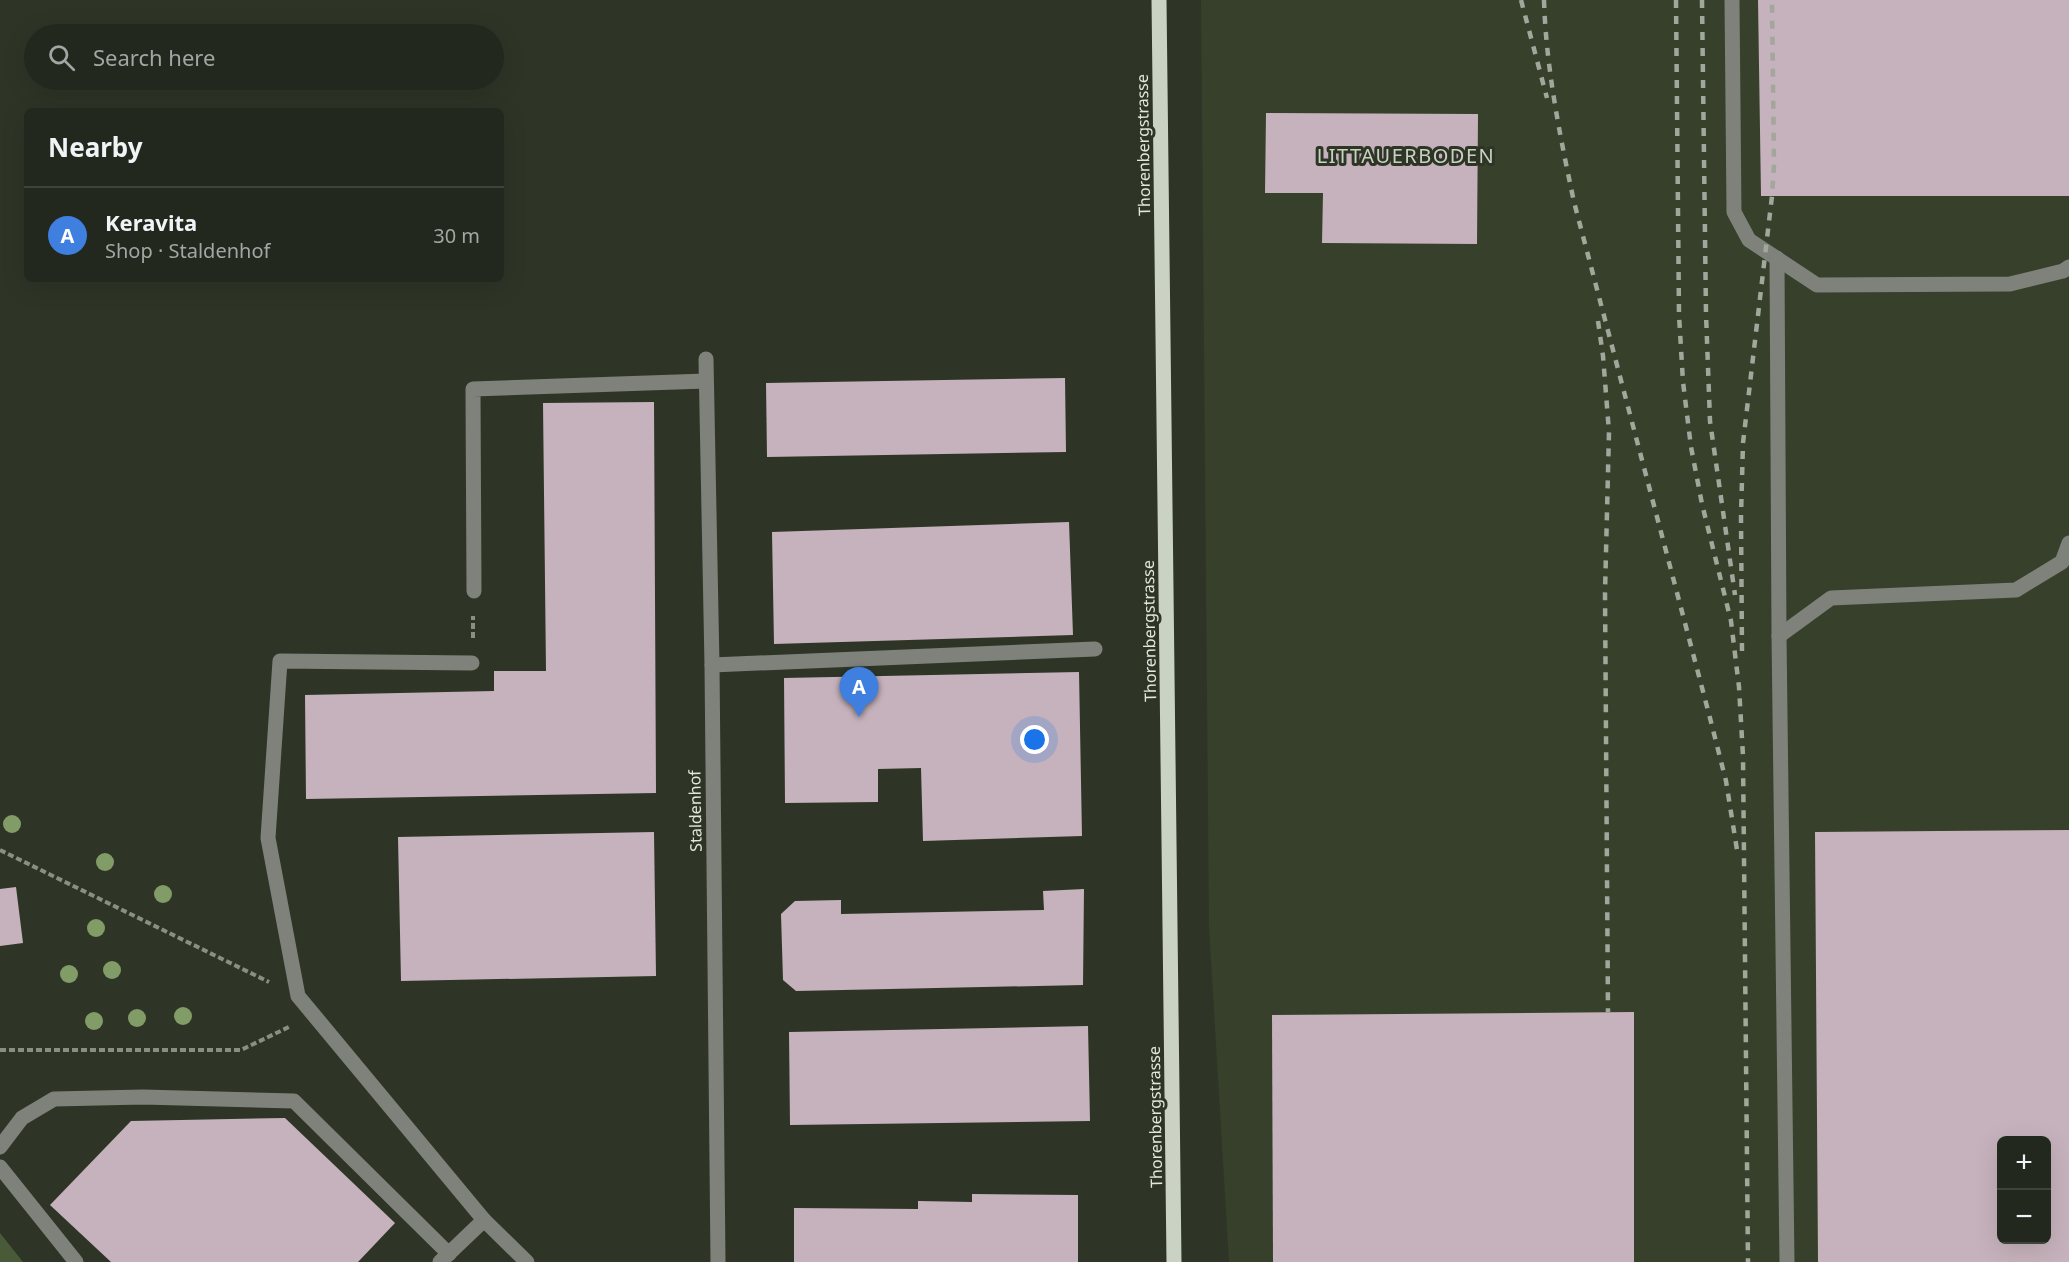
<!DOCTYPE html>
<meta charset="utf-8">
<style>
:root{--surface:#22281d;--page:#2a3026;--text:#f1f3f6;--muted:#a2a6a4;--line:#3f443b;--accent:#0b8043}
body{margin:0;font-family:"Noto Sans",sans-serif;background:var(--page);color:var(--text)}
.controls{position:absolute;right:18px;bottom:18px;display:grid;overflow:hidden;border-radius:9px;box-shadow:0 6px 24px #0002}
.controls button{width:54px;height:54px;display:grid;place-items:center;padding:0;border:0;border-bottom:2px solid var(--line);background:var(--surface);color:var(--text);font:30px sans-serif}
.you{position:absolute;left:1035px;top:740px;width:21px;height:21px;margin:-15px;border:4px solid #fff;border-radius:50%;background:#1a73e8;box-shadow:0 0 0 9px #1a73e833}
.badge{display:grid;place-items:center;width:39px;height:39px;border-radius:50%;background:var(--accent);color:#fff;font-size:20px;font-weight:700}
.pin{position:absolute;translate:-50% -50px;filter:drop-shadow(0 2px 3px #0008)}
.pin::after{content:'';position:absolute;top:32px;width:21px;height:18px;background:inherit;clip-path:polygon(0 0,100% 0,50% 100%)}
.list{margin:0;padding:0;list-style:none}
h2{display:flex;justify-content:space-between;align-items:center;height:78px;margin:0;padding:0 24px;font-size:26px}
h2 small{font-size:20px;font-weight:400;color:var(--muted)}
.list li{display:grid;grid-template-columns:39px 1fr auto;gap:18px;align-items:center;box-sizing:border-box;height:96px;padding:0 24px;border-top:2px solid var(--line)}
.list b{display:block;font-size:22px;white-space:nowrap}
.list p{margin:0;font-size:20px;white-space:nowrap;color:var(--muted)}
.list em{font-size:20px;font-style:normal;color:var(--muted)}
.icon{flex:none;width:33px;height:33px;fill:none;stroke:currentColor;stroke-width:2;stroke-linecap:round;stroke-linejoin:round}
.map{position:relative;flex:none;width:2069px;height:1262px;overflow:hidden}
.search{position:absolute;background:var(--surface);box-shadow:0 6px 24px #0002;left:24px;top:24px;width:480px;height:66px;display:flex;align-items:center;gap:15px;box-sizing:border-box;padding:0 21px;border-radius:33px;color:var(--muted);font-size:22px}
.panel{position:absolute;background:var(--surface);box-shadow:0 6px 24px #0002;left:24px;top:108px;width:480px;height:174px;border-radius:9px}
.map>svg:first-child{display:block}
.built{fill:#36402b;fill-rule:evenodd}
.green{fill:#495a38}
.building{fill:#c6b2bc;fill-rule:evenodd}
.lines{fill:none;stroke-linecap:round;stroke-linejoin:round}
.path{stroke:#898f83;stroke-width:4;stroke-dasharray:6 3;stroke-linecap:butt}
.minor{stroke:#7e827b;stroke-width:15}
.major{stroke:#cad2c3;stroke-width:15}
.rail{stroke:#a1a79b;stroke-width:4.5;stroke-dasharray:8 8;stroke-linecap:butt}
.tree{fill:#829c67}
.labels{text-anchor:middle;stroke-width:6;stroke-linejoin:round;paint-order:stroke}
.street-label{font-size:16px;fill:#e3e8de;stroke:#2e3527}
.quarter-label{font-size:20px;letter-spacing:1.5px;fill:#c8d2c0;stroke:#2e3527}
</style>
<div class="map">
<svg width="2069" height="1262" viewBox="0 0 2069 1262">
<rect width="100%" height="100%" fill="#2e3527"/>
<path class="built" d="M1201,0H2069V1262H1229L1209,926ZM2002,1140H2046V1240H2002Z"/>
<path class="green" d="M0,1233L23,1262H0Z"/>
<g class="building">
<path d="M1758,0H2069V196H1761Z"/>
<path d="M1266,113L1478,114L1477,244L1322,243L1323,193H1265Z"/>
<path d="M1065,378L1066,452L767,457L766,383Z"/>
<path d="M654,402L656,793L306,799L305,695L494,691V671H546L543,403Z"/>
<path d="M1069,522L1073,635L774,644L772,532Z"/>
<path d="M1079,672L1082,836L923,841L921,768L878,769V802L785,803L784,678Z"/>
<path d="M2069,830V1262H1818L1815,832ZM2001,1140H2046V1240L2001,1239Z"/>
<path d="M654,832L656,976L401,981L398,837Z"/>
<path d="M16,887L23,943L0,946V889Z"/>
<path d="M1084,889L1083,985L796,991L783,980L781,914L795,901L841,900V914L1044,910L1043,891Z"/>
<path d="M1634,1012V1262H1273L1272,1015Z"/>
<path d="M1088,1026L1090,1121L790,1125L789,1032Z"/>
<path d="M285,1118L395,1223L358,1262H111L50,1205L131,1121Z"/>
<path d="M972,1194L1078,1195V1262H794V1208L918,1209V1201L972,1202Z"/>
</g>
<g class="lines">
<g class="path">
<path d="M473,638V616"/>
<path d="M0,850L269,982"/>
<path d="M0,1050H241L291,1026"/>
</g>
<g class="minor">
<path d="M1732,0L1734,212L1749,240L1817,285L2010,284L2063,271L2069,267"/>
<path d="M1777,258L1779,636L1787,1262"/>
<path d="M706,359L712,665L718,1262"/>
<path d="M474,591L473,389L706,381"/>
<path d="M1779,636L1831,598L2016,590L2062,562L2069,543"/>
<path d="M472,663L280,661L268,838L298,996L484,1220L527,1262"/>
<path d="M712,665L1095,649"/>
<path d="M0,1147L22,1118L54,1099L143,1097L294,1101L449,1254"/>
<path d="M0,1167L76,1262"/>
<path d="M440,1262L484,1220"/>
</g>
<path class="major" d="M1159,0L1174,1262"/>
<g class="rail">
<path d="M1521,0L1547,98"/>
<path d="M1544,0C1546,68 1560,136 1574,202L1710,718L1726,781L1737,850"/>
<path d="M1676,0L1679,315L1683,382L1691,447L1702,504L1731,621L1739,687L1743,756L1748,1262"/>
<path d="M1702,0L1706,314L1710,421L1735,595"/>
<path d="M1598,321L1603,356L1609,432L1605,593L1608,1012"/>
<path d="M1742,651L1741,516L1743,443L1772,196L1774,165L1772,0"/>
</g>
</g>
<g class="tree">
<circle cx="12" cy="824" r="9"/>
<circle cx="105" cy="862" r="9"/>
<circle cx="163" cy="894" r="9"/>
<circle cx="96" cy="928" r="9"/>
<circle cx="112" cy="970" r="9"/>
<circle cx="69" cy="974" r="9"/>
<circle cx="183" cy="1016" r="9"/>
<circle cx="137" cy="1018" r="9"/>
<circle cx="94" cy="1021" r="9"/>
</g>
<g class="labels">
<g class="street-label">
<text transform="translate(1143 145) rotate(-91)" y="6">Thorenbergstrasse</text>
<text transform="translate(1149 631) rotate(-91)" y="6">Thorenbergstrasse</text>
<text transform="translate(695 811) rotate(-91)" y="6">Staldenhof</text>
<text transform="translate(1155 1117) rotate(-91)" y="6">Thorenbergstrasse</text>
</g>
<g class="quarter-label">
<text x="1406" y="163">LITTAUERBODEN</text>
</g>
</g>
</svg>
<div class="controls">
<button>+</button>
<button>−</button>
</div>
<div class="you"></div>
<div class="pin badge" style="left:859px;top:717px;background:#3f7fe0">A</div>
<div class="search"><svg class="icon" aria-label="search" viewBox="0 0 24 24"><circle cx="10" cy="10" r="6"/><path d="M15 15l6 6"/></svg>Search here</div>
<section class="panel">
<h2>Nearby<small></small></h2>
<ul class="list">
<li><span class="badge" style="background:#3f7fe0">A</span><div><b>Keravita</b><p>Shop · Staldenhof</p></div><em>30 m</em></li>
</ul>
</section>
</div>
